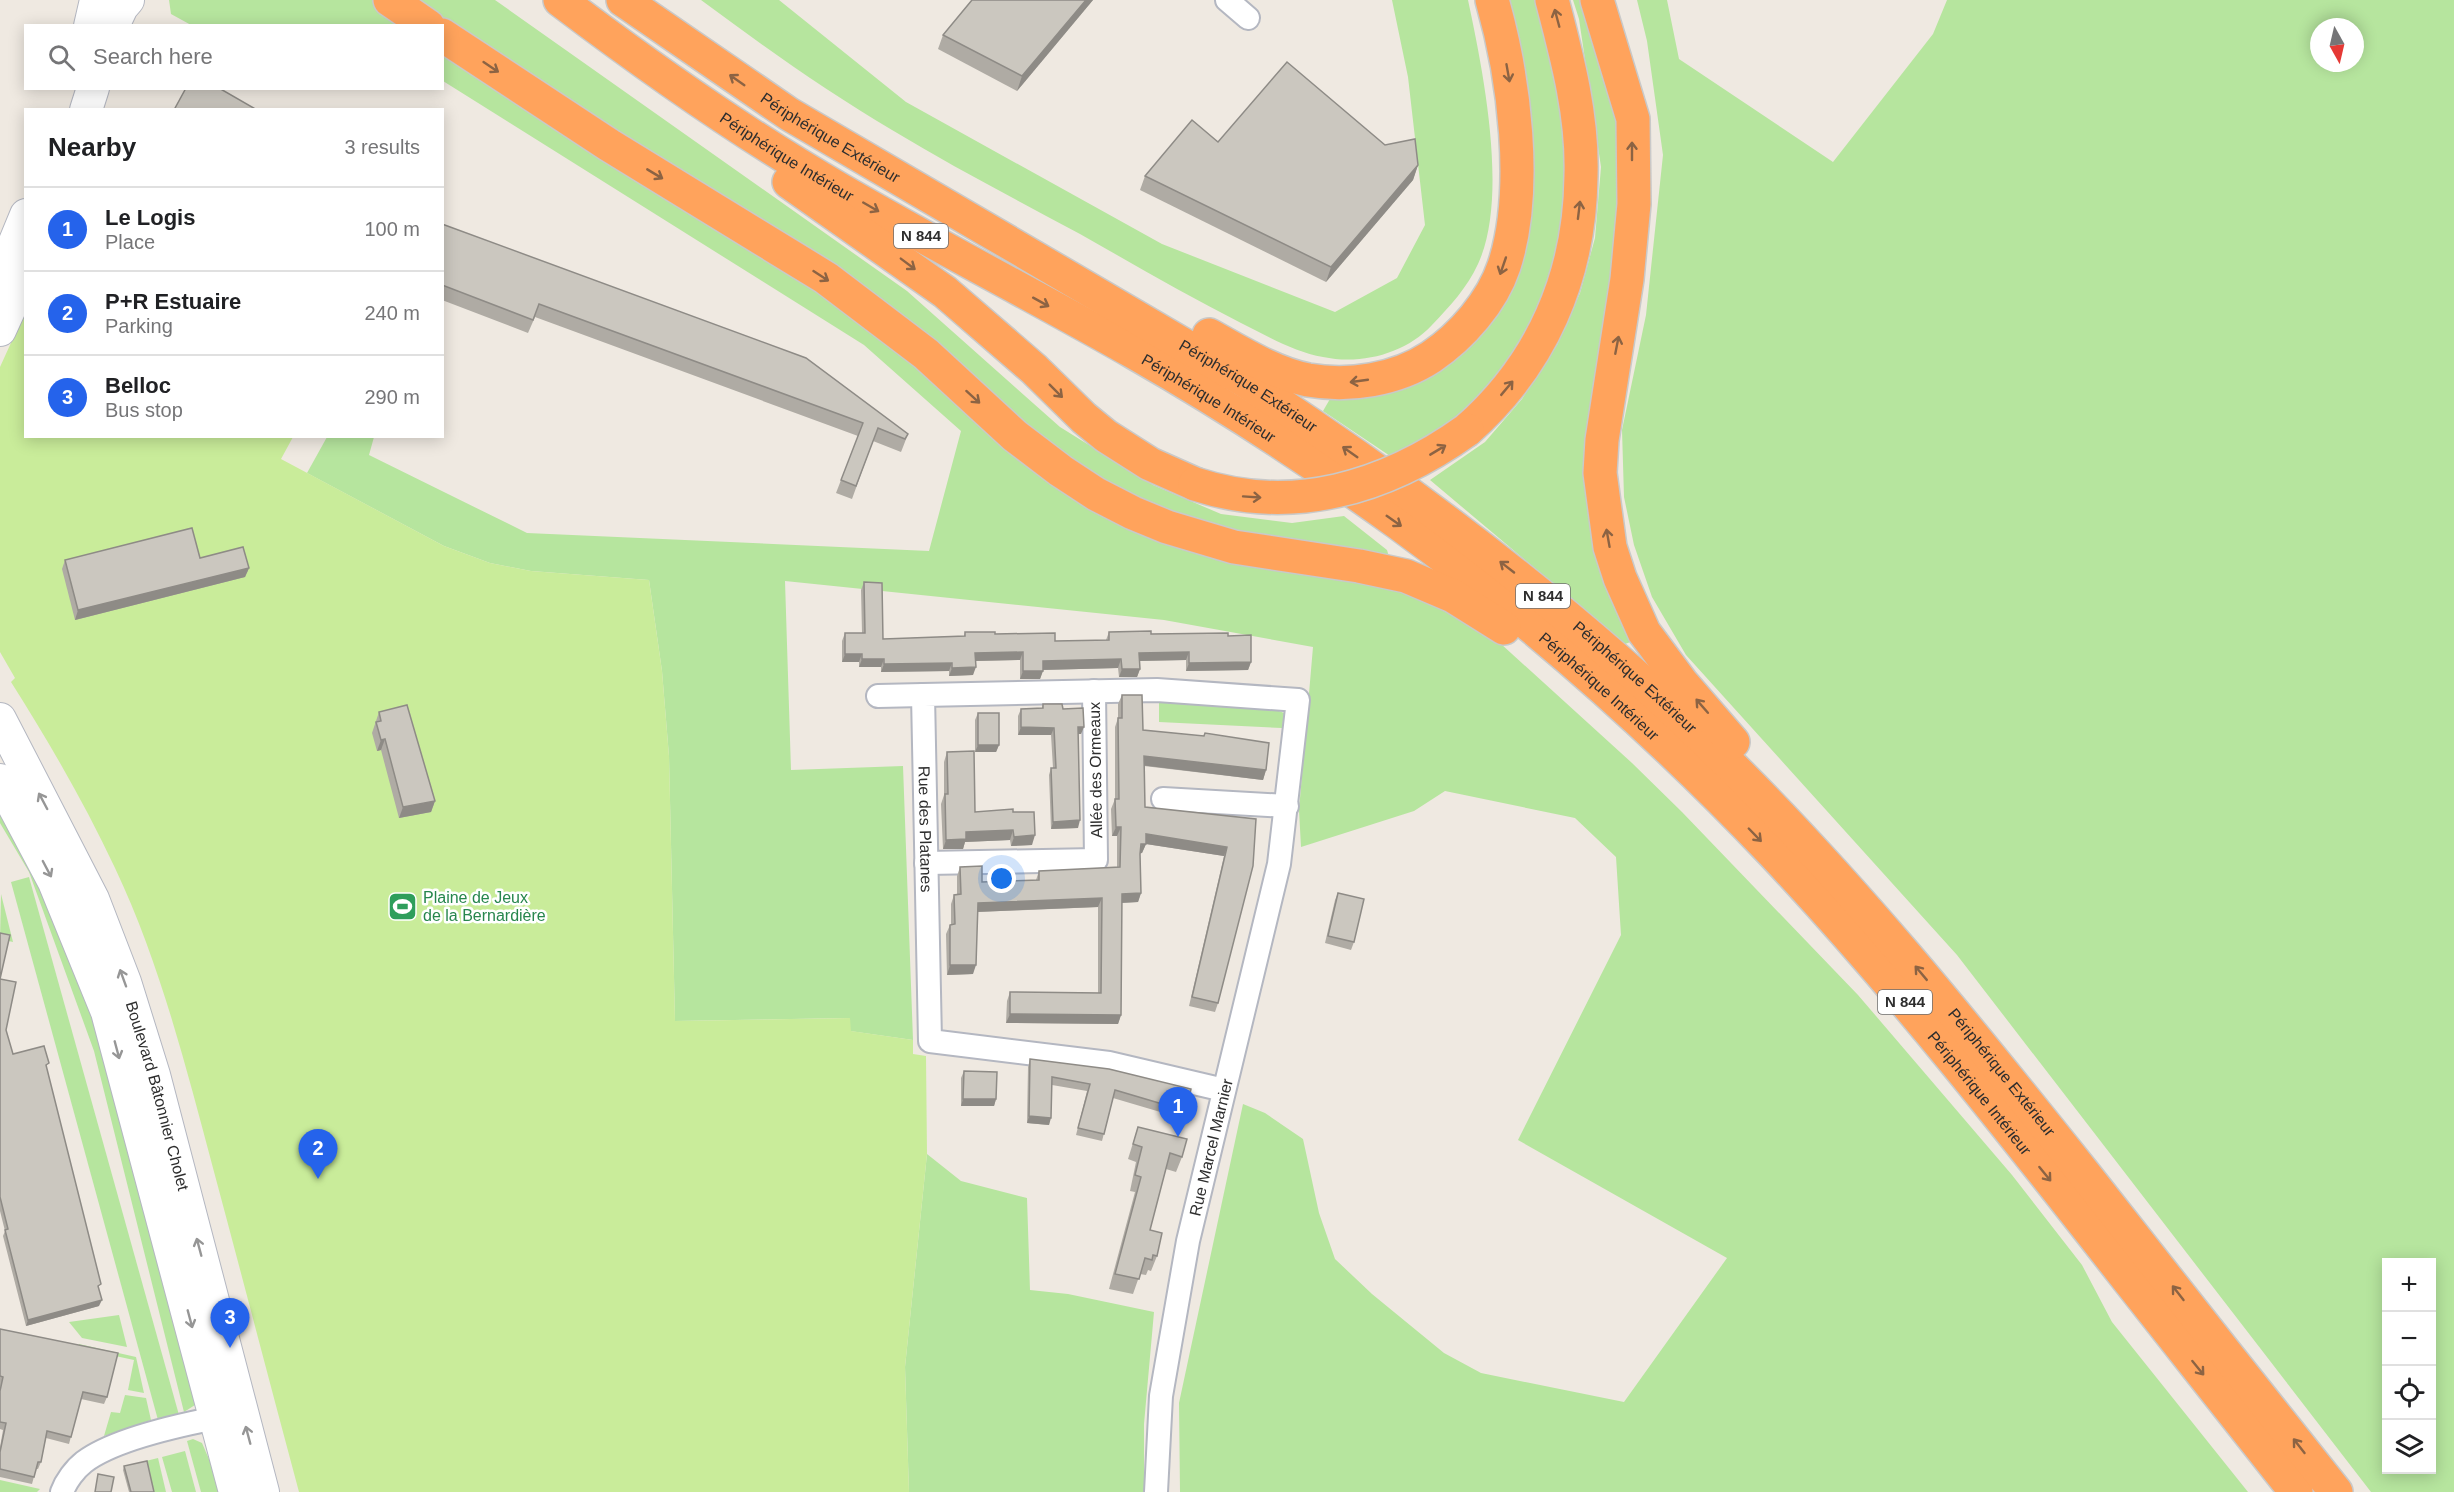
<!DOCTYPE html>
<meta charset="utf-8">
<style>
:root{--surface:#fff;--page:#f2f2f2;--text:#202124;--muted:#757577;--line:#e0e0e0;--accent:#2563eb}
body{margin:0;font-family:Arial,sans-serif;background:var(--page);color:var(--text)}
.controls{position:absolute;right:18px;bottom:18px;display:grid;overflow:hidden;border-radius:0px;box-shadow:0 3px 15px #0003}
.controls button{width:54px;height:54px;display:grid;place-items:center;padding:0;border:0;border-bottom:2px solid var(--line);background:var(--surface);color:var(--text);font:30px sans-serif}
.compass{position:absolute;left:2310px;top:18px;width:54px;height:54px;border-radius:50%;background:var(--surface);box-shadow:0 3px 15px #0003;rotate:172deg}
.you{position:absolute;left:1002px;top:879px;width:21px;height:21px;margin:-15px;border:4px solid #fff;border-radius:50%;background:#1a73e8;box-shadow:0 0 0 9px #1a73e833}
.badge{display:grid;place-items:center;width:39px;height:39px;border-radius:50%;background:var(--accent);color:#fff;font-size:20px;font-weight:700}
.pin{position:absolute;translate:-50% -50px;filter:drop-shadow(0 2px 3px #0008)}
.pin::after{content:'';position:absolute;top:32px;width:21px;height:18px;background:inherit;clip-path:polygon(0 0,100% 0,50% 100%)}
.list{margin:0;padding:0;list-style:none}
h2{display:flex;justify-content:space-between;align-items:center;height:78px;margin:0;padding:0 24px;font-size:26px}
h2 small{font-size:20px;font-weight:400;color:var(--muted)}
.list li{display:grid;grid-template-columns:39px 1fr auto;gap:18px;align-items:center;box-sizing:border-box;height:84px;padding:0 24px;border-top:2px solid var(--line)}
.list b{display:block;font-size:22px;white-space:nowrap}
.list p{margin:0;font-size:20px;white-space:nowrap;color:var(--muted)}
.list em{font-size:20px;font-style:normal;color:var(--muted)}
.icon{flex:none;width:33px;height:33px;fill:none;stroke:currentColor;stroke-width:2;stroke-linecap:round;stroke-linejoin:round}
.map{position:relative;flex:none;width:2454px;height:1492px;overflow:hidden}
.search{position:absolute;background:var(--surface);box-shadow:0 3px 15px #0003;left:24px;top:24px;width:420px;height:66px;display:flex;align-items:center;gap:15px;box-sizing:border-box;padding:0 21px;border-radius:0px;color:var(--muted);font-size:22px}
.panel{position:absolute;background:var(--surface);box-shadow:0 3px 15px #0003;left:24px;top:108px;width:420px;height:330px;border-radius:0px}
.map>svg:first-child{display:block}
.green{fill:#b6e59e;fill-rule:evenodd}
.pitch{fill:#c9ec9a}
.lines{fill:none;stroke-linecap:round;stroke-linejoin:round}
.street-casing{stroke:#b4b7c1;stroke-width:26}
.secondary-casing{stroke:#b4b7c1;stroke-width:34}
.highway-casing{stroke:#c9c9c9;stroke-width:36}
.street{stroke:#fff;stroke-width:22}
.secondary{stroke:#fff;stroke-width:32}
.highway{stroke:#ffa35c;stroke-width:33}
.highway-bridge-casing{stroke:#c9c9c9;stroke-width:36;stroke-linecap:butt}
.highway-bridge{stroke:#ffa35c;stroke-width:33}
.wall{fill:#afaba4}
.shaded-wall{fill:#8e8b86}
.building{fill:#cbc7bf;stroke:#8e8b86;stroke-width:1.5}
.oneway{stroke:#8c6343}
.oneway2{stroke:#969696}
.labels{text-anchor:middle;stroke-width:5;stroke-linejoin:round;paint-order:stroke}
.shield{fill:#fff;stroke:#6d6d6d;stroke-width:1.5}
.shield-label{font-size:15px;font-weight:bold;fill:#2e2e2e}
.street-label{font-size:16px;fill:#2e2e2e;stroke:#fff}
.leisure-label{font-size:16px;fill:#27864d;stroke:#fff;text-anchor:start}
</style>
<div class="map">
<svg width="2454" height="1492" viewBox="0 0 2454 1492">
<rect width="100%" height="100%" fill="#efe9e1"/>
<g class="green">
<path d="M169,0H495L907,291L1060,427L1153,485L1221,514L1292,523L1344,516L1387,550L1398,587L1446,605L1489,633L1632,763L1682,812L1858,995L2012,1175L2082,1265L2112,1322L2248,1492H1180L1179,1403L1243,1104L1265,1113L1303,1139L1319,1213L1335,1259L1372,1294L1444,1353L1481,1373L1624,1402L1727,1258L1518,1140L1621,935L1616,857L1575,818L1445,791L1414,811L1301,847L1299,810L1313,647L1164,620L785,581L791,770L903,766L913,1040L850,1031L849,1018L675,1021L669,756L662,671L649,580L531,571L490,563L444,546L307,473L327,437H374L369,455L527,533L929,551L961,431L864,345L443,81L442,26L191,25L171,14Z"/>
<path d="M701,0H779L906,102L1162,244L1335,312L1397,278L1425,225L1408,77L1392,0H1468C1483,71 1509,197 1478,264C1467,288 1450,306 1432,325C1405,354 1361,365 1323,357C1295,352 1267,336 1241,323C1186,295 1133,264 1080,234C1017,200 953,167 892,130C826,91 763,46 701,0Z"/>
<path d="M1504,0H1538L1571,140L1567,227L1544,305L1507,370L1462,422L1396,460L1323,411L1334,392L1409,379L1509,279Z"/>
<path d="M1573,0H1584L1618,121L1621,202L1598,403L1636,640L1625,644L1430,480L1485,442L1522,399L1557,345L1580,293L1595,238L1601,167L1579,19Z"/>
<path d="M1637,0H1667L1679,59L1833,162L1933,34L1947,0H2454V1492H2371L1957,955L1686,655L1652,597L1634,545L1624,497L1622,430L1646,315L1663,155L1647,41ZM2319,27H2355V63H2319ZM2386,1262H2432V1470H2386Z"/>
<path d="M1159,698L1267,706L1284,713L1282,728L1159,722Z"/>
<path d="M0,800L36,869L108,1051L196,1391L195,1405L184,1412L94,1051L29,872L0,823Z"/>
<path d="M29,877L179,1415L158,1420L11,882Z"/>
<path d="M1,894L13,942L0,939Z"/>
<path d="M927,1154L961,1181L1027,1198L1030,1290L1068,1294L1154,1312L1144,1424V1492H909L905,1367Z"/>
<path d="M119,1315L127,1347L82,1338L69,1322Z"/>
<path d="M79,1344L136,1357L144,1393L128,1390L134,1360L78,1348Z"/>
<path d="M125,1395L146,1398L151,1420L104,1436L111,1412L120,1413Z"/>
<path d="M193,1439L202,1443L215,1473L221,1492H201L187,1441Z"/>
<path d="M185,1451L196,1492H172L162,1457Z"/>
<path d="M158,1458L166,1492H154L146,1461Z"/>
<path d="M0,1480L40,1489L37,1492H0Z"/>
</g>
<path class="pitch" d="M25,312L26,436L293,437L281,459L444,546L490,563L531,571L649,580L662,671L669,756L675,1021L850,1018L851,1031L913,1040V1054L926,1056L927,1154L905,1367L909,1492H299C270,1384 242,1276 213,1168C186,1067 160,963 115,868C85,804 49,742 11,682L15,678L0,652V367Z"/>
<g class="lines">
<defs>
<g id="street">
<path d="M1227,0L1248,18"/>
<path d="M878,696L923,695"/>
<path d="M1163,799L1287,806"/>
<path d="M926,863L1096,860L1094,691"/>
<path d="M62,1492C66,1481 75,1469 84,1462C113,1440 180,1425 216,1418"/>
<path id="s1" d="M1156,1492L1161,1396L1188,1241L1279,864L1298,700L1157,690L923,695L930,1041L1109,1063L1224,1090"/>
</g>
<g id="secondary">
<path d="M90,26L96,0"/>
<path d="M113,26L122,7L128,0"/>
<path d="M86,110L93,88"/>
<path d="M0,278L26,215"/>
<path d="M0,330L26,273"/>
<path id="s2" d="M0,719L93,899L125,982L154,1075L263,1492"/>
<path d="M0,780L54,882L107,1012L235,1492"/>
</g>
<g id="highway">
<path d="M390,0L428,26"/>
<path id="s3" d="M560,0C650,68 742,133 839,189C937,246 1037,297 1135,353C1226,405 1313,462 1398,523C1533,621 1658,732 1773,853C1898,986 2011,1130 2123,1273C2180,1346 2239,1419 2296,1492"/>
<path id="s4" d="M623,0L789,114L1242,379C1410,488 1569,608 1713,748C1849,880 1968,1028 2086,1176C2169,1282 2252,1387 2336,1492"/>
<path d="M1597,0L1633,119L1634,204L1627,279L1602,440L1600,473L1610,547L1620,578L1644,632L1682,683L1733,742"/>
<path d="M442,35L609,145L826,278L926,354L1015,436L1061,471L1096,494L1133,513L1167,527L1234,547L1359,566L1406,576L1453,596L1504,628"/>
<path d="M789,182L945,292L1034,369L1084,418L1106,436L1150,464L1195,484"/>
<path d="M1209,335C1240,352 1273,373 1308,380C1349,387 1396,380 1431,357C1462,336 1492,302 1504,266C1529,190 1514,76 1492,0"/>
<path d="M1467,430C1542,364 1580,276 1581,176C1583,116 1567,57 1552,0"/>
</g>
</defs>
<use href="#street" class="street-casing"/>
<use href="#secondary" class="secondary-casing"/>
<use href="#highway" class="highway-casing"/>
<use href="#street" class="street"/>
<use href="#secondary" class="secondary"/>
<use href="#highway" class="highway"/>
<defs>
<path id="highway-bridge" d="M1195,484C1292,516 1386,488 1467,430"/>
</defs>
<use href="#highway-bridge" class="highway-bridge-casing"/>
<use href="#highway-bridge" class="highway-bridge"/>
</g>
<g class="wall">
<path d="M972,0H1093L1017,91L938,49L943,35Z"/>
<path d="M1218,142L1385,145L1418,165L1413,180L1326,282L1140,190L1145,176Z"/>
<path d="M442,224L908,434L903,447L901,452L873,441L852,499L836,493L858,436L535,317L528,333L442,300Z"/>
<path d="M200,558L249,568L245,577L75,620L62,569L65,560Z"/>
<path d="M864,582L883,639L964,636L965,632L995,634L1055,641L1106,640L1109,632L1151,634L1228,636L1251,662L1248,670L1186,671V660L1140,661V669L1137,677H1119L1118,668L1043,670L1040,679H1020V660L975,661L973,675L949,676V671L881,672V667H859V662H842V641L845,633H862L861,590Z"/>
<path d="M1122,695L1143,730L1266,770L1263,780L1144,766L1145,807L1256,819L1218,1003L1215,1012L1189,1006L1224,856L1146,844L1142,853H1140L1141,893L1138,902L1122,903L1121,1015L1118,1024L1006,1023L1007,1001L1010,992L1098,993V907L978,912L973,974L947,975L946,934L950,925L951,924V904L954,895L957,894V876L960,867L982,882L1036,880L1039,871L1117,867V836H1112L1111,809L1115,799V727L1118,718V704Z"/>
<path d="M1043,704L1063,709L1081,734H1078V828L1051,829L1049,775L1051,768H1053L1051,735H1018V716L1021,709L1042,708Z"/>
<path d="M379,712L435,801L431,812L399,818L381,750L377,751L372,733Z"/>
<path d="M978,713L999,745L996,752H975V720Z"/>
<path d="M947,752L975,812H1013L1032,845L1011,846L1010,840L965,842L963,849H943L941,804L944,795V762Z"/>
<path d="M1338,893L1354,942L1351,950L1325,943L1335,900Z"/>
<path d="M0,979L6,1030L13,1054L47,1069L99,1290V1306L26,1326L3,1236L5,1231L0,1211Z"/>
<path d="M1030,1059L1186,1111L1184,1119L1113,1098L1102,1141L1076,1135L1087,1091L1052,1085L1049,1125L1027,1123L1028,1067Z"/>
<path d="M964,1071L996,1099L994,1106H961V1078Z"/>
<path d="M1138,1127L1182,1157L1176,1172L1166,1169L1150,1230L1157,1256L1151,1271L1148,1270L1146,1275L1140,1274L1133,1294L1109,1289L1135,1192L1130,1191L1136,1162L1128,1159Z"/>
<path d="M0,1329L107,1397L104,1404L81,1399L69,1444L46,1438L41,1462L38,1469H36L32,1484L0,1477V1447L3,1430L0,1429Z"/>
<path d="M124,1466L154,1492H129L123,1470Z"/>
</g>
<g class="shaded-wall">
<path d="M1086,0H1093L1017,91L1022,76Z"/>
<path d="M1418,165L1413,180L1326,282L1331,267Z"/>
<path d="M249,568L245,577L75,620L78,610Z"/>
<path d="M1023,652L1020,660L973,661L975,653Z"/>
<path d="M1189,652L1186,660L1136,661L1139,653Z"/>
<path d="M845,654H862L859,662H842Z"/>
<path d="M862,659H884L881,667H859Z"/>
<path d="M1121,659L1118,668L1040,670L1043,661Z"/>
<path d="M1251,662L1248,670L1186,671L1189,663Z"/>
<path d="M952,663L949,671L881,672L884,664Z"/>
<path d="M976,667L973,675L949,676L952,668Z"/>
<path d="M1122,669H1140L1137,677H1119Z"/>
<path d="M1023,671H1043L1040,679H1020Z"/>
<path d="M1021,727L1054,728L1051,735H1018Z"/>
<path d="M1078,727H1084L1081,734H1075Z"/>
<path d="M385,739L381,750L377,751L381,740Z"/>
<path d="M978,745H999L996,752H975Z"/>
<path d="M1144,756L1266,770L1263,780L1140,765Z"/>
<path d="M435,801L431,812L399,818L403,807Z"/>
<path d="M1080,820L1078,828L1051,829L1053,822Z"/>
<path d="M1116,827H1121L1117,836H1112Z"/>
<path d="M1013,830L1010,840L965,842L963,849H943L946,840L966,832Z"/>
<path d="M1146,834L1227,847L1224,856L1146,844L1142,853L1138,854Z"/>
<path d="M1035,835L1032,845L1011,846L1014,837Z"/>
<path d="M1141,893L1138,902L1119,903L1122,894Z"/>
<path d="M1102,898L1098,907L975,912L978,903Z"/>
<path d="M950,965H976L973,974L947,975Z"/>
<path d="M1010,1014L1121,1015L1118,1024L1006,1023Z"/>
<path d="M963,1099H996L994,1106H961Z"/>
<path d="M1029,1116L1051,1118L1049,1125L1027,1123Z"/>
<path d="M102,1300L99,1306L26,1326L28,1320Z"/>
</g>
<g class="building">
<path d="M972,0H1086L1022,76L943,35Z"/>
<path d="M1287,62L1385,145L1415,139L1418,165L1331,267L1145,176L1192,120L1218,142Z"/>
<path d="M186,88H219L257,110H174Z"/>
<path d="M442,224L806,358L908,434L905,439L878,428L856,486L841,480L863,423L539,304L533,320L442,285Z"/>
<path d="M192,528L200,558L243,547L249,568L78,610L65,560Z"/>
<path d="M864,582L882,583L883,639L965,636V632H995V634L1055,633V641L1109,640V632L1151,631V634L1228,633V636L1251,635V662L1189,663V652L1139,653L1140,669H1122L1121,659L1043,661V671H1023V652L975,653L976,667L952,668V663L884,664V659H862V654H845V633H865Z"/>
<path d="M1122,695H1142L1143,730L1204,736L1205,733L1269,743L1266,770L1144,756L1145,807L1256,819L1253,866L1218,1003L1192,997L1227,847L1146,834V844H1141L1140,854L1141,893L1122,894L1121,1015L1010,1014V992L1101,993L1102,898L978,903L976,965H950V925L955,924L954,895L961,894L960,867L982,866V882L1039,880V871L1120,867L1121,827H1116L1115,799H1119L1118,718H1122Z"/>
<path d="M1043,704H1062L1063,709L1083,708L1084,727H1078L1080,820L1053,822L1051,768H1056L1054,728L1021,727V709L1043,708Z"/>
<path d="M407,705L435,801L403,807L385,739L381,740L376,722L381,721L379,712Z"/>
<rect x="978" y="713" width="21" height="32"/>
<path d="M974,751L975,812L1013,809V812H1034L1035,835L1014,837L1013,830L966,832V839L946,840L945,794H948L947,752Z"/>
<path d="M1338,893L1364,899L1354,942L1328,936Z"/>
<path d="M0,933L10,935L0,979Z"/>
<path d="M0,979L16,982L6,1030L13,1054L44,1046L49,1063L46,1065L101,1284L98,1286L102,1300L28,1320L5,1230L8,1229L0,1197Z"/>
<path d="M1030,1059L1109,1069L1191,1089L1186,1111L1115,1090L1104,1134L1078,1128L1090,1084L1052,1077L1051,1118L1029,1116Z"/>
<path d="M964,1071L997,1072L996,1099H963Z"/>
<path d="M1138,1127L1187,1139L1182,1157L1170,1153L1150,1230L1162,1233L1157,1256L1153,1255L1152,1260L1145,1258L1139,1279L1115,1274L1141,1177L1135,1175L1142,1147L1133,1144Z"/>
<path d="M0,1329L118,1353L107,1397L83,1392L71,1437L47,1431L41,1462H38L34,1477L0,1469V1452L6,1423L0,1422V1391L3,1377L0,1376Z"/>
<path d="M147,1461L154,1492H131L124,1466Z"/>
<path d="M98,1474L114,1477L111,1492H95Z"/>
</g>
<defs><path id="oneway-shaft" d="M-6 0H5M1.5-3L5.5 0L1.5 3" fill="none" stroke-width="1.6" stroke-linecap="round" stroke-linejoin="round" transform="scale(1.5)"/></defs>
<g class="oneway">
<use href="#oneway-shaft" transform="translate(1557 18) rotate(-105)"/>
<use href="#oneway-shaft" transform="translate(491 67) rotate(34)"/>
<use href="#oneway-shaft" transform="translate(1508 73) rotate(80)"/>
<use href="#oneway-shaft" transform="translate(737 80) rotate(-145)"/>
<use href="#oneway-shaft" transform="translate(1632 151) rotate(-90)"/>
<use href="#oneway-shaft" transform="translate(655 174) rotate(31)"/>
<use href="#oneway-shaft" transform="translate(871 207) rotate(30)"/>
<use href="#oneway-shaft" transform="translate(1579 210) rotate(-83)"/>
<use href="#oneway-shaft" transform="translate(908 264) rotate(37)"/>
<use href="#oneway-shaft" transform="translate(1503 266) rotate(109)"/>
<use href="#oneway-shaft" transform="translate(821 276) rotate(33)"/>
<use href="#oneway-shaft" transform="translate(1041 302) rotate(29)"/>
<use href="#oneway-shaft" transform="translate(1617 345) rotate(-79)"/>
<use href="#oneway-shaft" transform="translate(1359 381) rotate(172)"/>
<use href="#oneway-shaft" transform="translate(1507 388) rotate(-50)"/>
<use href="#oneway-shaft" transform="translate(1056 391) rotate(45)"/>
<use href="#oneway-shaft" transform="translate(973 397) rotate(42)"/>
<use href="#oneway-shaft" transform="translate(1438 450) rotate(-31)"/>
<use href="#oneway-shaft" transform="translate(1350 452) rotate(-145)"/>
<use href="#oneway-shaft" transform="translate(1252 497) rotate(4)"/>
<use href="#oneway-shaft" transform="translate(1394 521) rotate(35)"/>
<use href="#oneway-shaft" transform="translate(1608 538) rotate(-100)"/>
<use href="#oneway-shaft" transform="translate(1507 567) rotate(-142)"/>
<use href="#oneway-shaft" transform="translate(1702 706) rotate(-131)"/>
<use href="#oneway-shaft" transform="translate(1755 835) rotate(46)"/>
<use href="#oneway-shaft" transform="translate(1921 973) rotate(-130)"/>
<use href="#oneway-shaft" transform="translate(2045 1174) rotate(51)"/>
<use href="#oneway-shaft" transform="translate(2178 1293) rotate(-128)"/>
<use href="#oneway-shaft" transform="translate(2198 1368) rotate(51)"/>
<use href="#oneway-shaft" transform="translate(2299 1446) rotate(-128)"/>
</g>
<g class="oneway2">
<use href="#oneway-shaft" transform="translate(43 801) rotate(-118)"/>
<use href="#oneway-shaft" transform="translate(47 869) rotate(62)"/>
<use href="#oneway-shaft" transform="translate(123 978) rotate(-110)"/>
<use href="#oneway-shaft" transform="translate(117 1050) rotate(75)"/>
<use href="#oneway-shaft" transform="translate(199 1247) rotate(-105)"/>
<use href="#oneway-shaft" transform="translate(190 1319) rotate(75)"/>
<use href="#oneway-shaft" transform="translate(248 1435) rotate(-105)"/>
</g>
<defs>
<symbol id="stadium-square" viewBox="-11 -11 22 22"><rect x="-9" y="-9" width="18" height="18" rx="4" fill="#2e9e5b" stroke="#fff"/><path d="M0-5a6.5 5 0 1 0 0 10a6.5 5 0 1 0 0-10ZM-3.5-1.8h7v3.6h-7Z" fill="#fff"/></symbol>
</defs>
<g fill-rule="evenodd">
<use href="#stadium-square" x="386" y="890" width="33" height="33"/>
</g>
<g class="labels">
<g class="shield">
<rect x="894" y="224" width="54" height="24" rx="4.5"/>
<rect x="1516" y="584" width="54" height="24" rx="4.5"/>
<rect x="1878" y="990" width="54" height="24" rx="4.5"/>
</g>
<g class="shield-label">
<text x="921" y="241">N 844</text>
<text x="1543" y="601">N 844</text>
<text x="1905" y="1007">N 844</text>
</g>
<g class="street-label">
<text dy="6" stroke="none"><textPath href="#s4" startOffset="249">Périphérique Extérieur</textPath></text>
<text dy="6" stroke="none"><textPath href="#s3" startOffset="276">Périphérique Intérieur</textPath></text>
<text dy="6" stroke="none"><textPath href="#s4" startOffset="735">Périphérique Extérieur</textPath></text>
<text dy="6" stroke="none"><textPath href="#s3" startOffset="762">Périphérique Intérieur</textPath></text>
<text dy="6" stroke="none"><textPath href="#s4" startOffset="1220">Périphérique Extérieur</textPath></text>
<text dy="6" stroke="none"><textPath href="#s3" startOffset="1248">Périphérique Intérieur</textPath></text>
<text transform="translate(1095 770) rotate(-91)" y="6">Allée des Ormeaux</text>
<text dy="6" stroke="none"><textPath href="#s1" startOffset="1316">Rue des Platanes</textPath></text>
<text dy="6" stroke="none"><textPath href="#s4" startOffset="1760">Périphérique Extérieur</textPath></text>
<text dy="6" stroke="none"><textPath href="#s3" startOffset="1806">Périphérique Intérieur</textPath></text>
<text dy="6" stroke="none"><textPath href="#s2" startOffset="410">Boulevard Bâtonnier Cholet</textPath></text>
<text dy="6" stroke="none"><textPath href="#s1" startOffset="350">Rue Marcel Marnier</textPath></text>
</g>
<g class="leisure-label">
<text x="423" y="903">Plaine de Jeux<tspan x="423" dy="18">de la Bernardière</tspan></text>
</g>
</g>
</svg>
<div class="controls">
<button>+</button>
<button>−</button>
<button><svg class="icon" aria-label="locate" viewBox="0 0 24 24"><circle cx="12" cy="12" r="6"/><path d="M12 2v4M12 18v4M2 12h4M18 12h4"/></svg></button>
<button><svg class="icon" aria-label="layers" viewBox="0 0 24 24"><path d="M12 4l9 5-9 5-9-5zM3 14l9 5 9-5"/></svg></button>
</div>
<svg class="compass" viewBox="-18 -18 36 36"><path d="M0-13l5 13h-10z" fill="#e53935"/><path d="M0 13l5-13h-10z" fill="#757577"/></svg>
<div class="you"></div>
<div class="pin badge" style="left:1178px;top:1137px">1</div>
<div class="pin badge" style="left:318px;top:1179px">2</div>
<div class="pin badge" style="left:230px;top:1348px">3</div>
<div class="search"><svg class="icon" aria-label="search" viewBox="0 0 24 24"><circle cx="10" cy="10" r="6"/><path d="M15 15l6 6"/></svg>Search here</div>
<section class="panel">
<h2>Nearby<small>3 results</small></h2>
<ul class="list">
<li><span class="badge">1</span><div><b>Le Logis</b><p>Place</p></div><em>100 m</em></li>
<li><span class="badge">2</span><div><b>P+R Estuaire</b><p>Parking</p></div><em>240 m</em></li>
<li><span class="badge">3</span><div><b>Belloc</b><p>Bus stop</p></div><em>290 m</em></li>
</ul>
</section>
</div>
